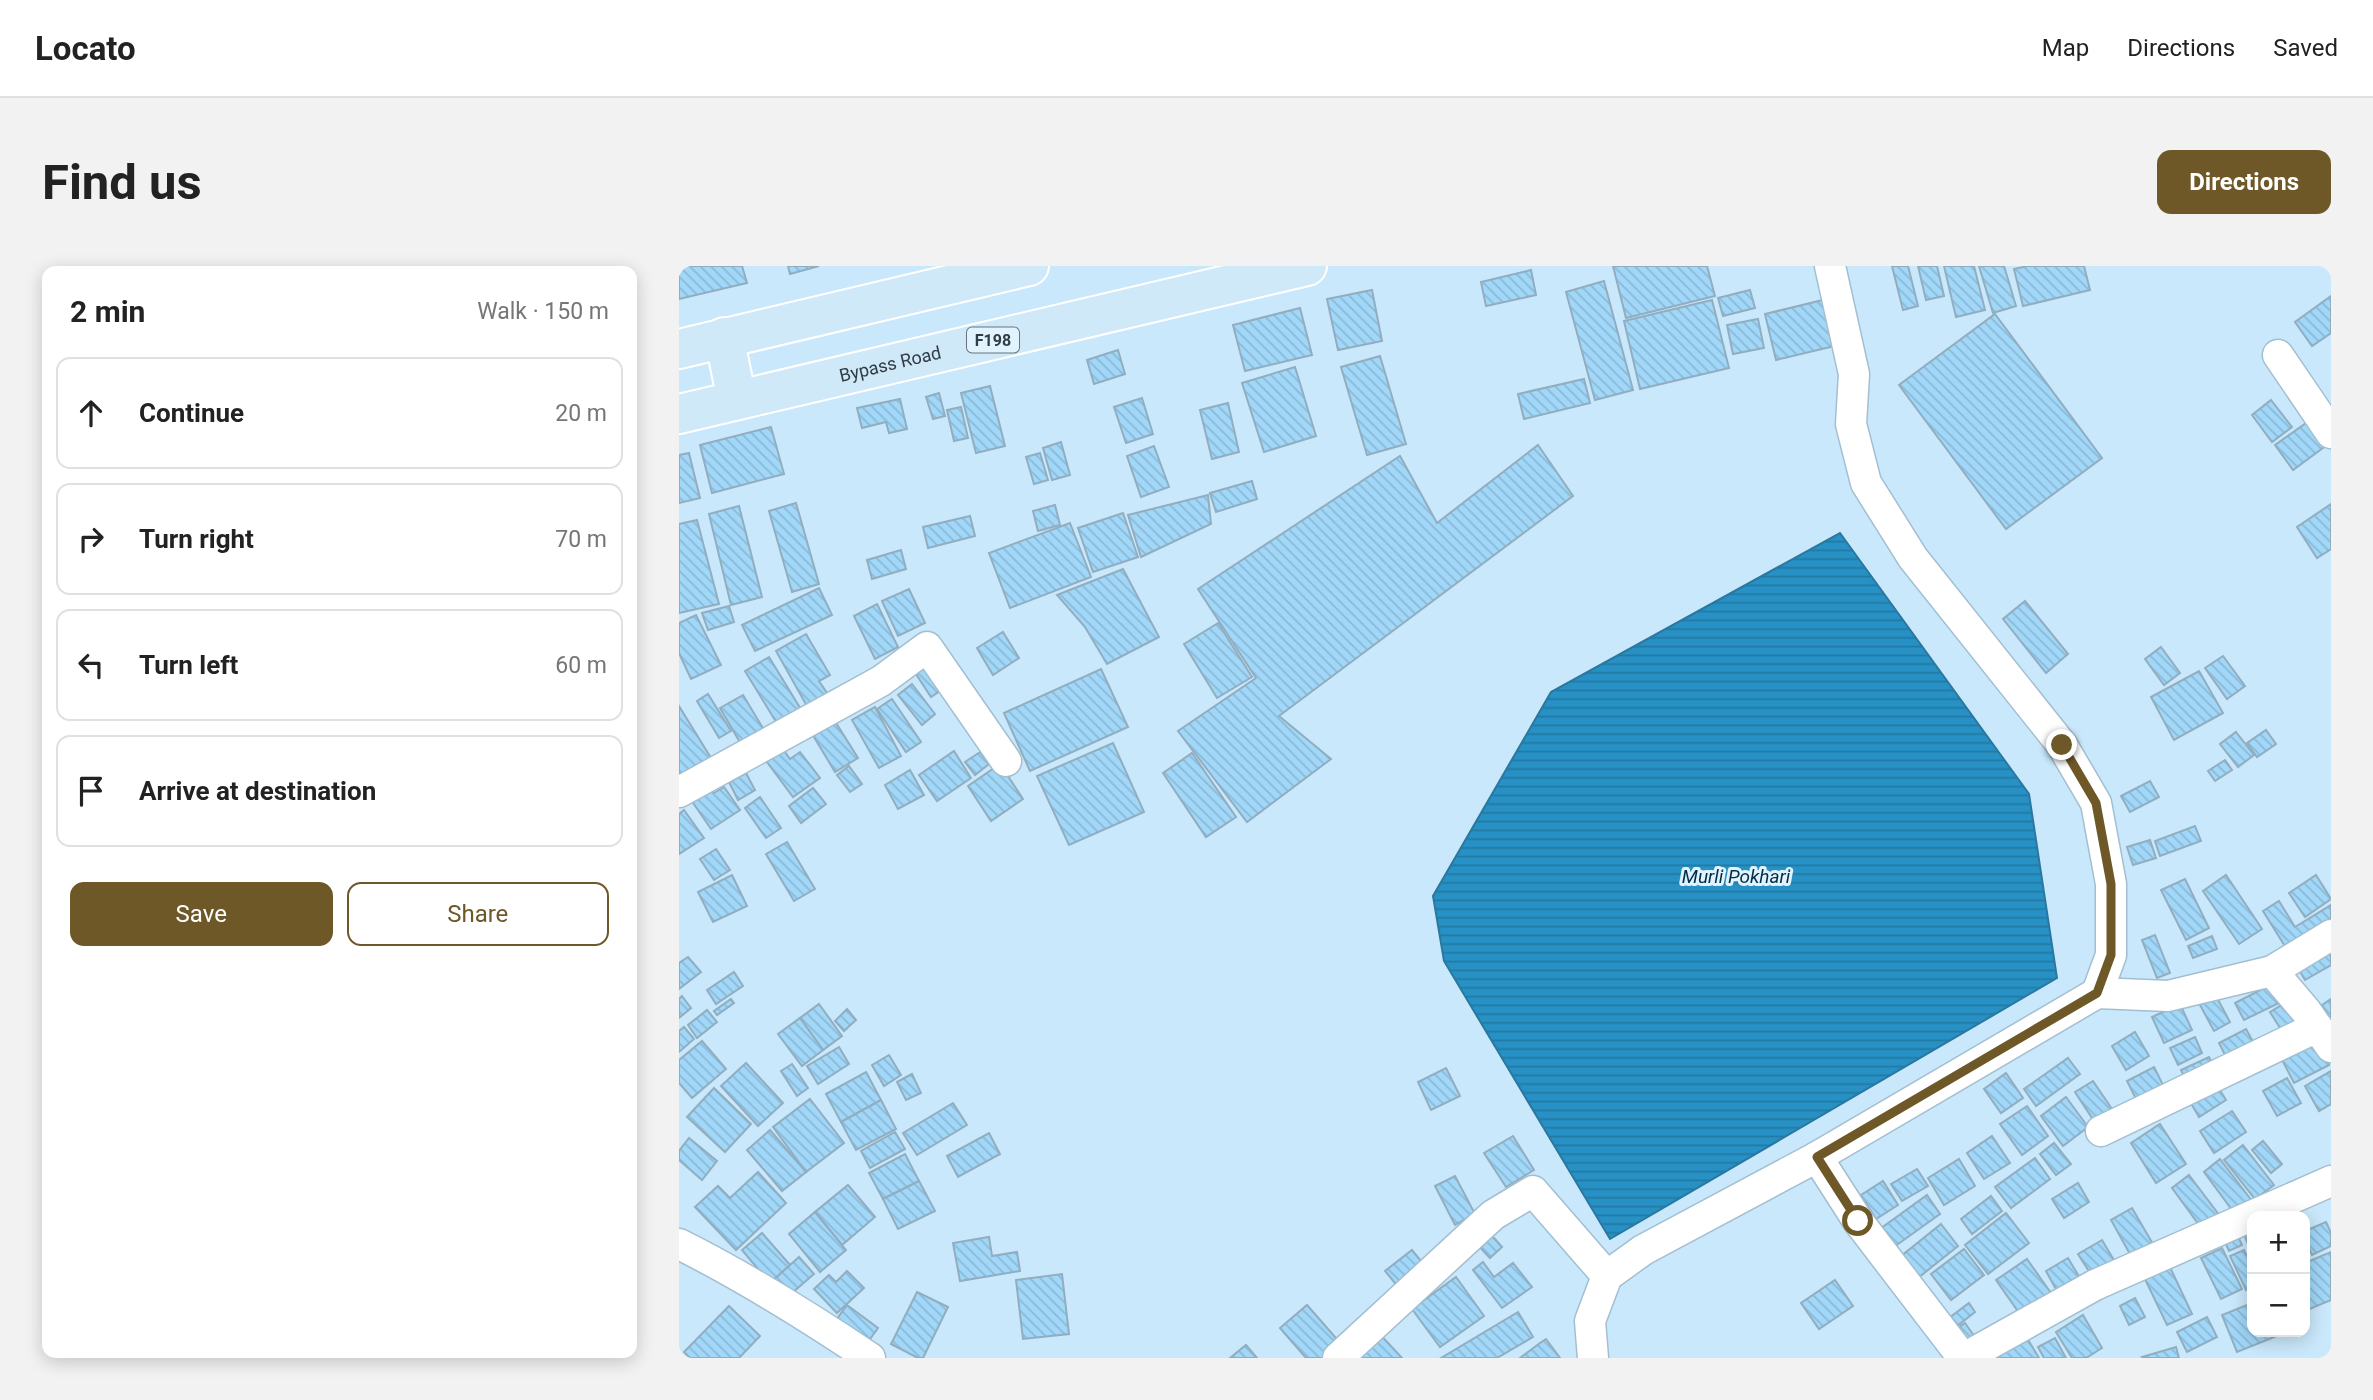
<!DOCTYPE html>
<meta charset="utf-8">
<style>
:root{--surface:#fff;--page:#f2f2f2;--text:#222;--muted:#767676;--line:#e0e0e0;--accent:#6e5827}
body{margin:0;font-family:Roboto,sans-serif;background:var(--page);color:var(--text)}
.controls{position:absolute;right:21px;bottom:21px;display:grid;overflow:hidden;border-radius:14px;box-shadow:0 4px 18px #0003}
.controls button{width:63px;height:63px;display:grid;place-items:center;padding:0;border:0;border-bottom:2px solid var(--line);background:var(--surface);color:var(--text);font:35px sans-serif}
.stop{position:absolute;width:21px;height:21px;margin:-16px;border:5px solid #6e5827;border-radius:50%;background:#fff}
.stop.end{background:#6e5827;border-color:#fff;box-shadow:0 2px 7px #0008}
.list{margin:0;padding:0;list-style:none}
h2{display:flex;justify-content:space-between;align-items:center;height:91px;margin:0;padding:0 28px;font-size:30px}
h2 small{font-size:23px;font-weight:400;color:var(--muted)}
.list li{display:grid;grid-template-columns:46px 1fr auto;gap:21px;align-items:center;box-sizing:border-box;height:112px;margin:0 14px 14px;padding:0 14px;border:2px solid var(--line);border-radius:14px}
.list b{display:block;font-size:26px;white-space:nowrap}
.list em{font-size:23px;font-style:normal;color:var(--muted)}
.actions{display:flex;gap:14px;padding:21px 28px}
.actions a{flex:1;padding:16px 0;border:2px solid var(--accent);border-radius:14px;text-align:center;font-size:24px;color:var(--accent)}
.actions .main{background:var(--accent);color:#fff}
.icon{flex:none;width:38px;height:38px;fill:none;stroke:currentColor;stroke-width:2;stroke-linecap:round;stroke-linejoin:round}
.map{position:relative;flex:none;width:1652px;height:1092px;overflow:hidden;border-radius:14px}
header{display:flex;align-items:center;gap:42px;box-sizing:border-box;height:98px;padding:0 35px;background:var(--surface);border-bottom:2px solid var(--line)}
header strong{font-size:33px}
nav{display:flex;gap:38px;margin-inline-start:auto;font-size:24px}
.intro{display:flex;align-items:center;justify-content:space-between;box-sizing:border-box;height:168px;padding:0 42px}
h1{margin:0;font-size:49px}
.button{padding:18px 32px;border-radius:14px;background:var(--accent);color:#fff;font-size:24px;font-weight:700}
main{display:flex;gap:42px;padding:0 42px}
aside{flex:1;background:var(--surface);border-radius:14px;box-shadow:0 4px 18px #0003}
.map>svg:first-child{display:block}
.water{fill:url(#water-rules);stroke:#2a789f;stroke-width:2}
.building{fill:url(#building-back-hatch);stroke:#91aec0;stroke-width:2}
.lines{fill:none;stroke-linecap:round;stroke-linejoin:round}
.minor-casing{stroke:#a2bfd1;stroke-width:33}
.primary-casing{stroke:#fff;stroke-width:42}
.minor{stroke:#fff;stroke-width:30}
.primary{stroke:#d0e9f8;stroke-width:38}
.route{stroke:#6e5827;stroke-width:9}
.labels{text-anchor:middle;stroke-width:6;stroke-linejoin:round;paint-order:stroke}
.shield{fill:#e1f3ff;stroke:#66747d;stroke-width:2}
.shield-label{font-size:16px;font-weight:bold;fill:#313d45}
.street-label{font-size:18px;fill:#313d45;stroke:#e1f3ff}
.water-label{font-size:19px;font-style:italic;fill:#012e44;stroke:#e1f3ff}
</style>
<header>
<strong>Locato</strong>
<nav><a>Map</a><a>Directions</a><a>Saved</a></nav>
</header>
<div class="intro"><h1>Find us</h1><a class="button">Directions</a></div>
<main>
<aside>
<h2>2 min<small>Walk · 150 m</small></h2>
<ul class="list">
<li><svg class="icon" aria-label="ahead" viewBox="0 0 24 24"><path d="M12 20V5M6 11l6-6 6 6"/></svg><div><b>Continue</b></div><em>20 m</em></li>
<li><svg class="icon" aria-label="right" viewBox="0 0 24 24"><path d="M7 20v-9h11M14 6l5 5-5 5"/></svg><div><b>Turn right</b></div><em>70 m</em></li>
<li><svg class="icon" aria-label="left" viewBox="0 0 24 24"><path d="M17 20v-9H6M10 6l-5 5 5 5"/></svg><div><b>Turn left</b></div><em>60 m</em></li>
<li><svg class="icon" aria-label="arrive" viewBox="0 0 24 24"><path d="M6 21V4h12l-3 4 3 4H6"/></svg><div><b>Arrive at destination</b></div></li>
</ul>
<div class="actions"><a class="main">Save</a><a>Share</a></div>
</aside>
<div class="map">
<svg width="1652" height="1092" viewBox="0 0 1652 1092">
<defs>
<pattern id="water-rules" width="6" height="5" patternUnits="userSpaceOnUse" patternTransform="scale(1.75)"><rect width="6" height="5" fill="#2791c5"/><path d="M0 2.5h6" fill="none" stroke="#2278a2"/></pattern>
<pattern id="building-back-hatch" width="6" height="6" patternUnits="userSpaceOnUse" patternTransform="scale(1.75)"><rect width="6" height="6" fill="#a1d7f8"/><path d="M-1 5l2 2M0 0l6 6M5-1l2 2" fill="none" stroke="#8bb9d6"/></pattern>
</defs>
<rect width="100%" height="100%" fill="#cae8fb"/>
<path class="water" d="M1161,267L1350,528L1378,712L931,973L765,695L754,630L872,426Z"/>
<g class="building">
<path d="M4,0H63L68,17L0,33V1Z"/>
<path d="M109,0H140L111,8Z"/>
<path d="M934,0H1028L1036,30L947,52Z"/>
<path d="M1213,0H1229L1239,40L1224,44Z"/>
<path d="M1239,0H1258L1265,30L1247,34Z"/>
<path d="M1265,0H1295L1306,44L1277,51Z"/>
<path d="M1300,0H1325L1337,40L1314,47Z"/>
<path d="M1349,0H1405L1411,24L1344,40L1335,3Z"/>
<path d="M852,4L857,29L807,40L802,16Z"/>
<path d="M925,15L954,124L916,134L887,26Z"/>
<path d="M693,24L703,75L659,84L648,33Z"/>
<path d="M1071,24L1076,42L1044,50L1039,32Z"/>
<path d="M1652,30V67L1633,80L1616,56Z"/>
<path d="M1152,32L1164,78L1097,94L1086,48Z"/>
<path d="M1033,34L1050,102L961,123L945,55Z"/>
<path d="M621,42L633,89L566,105L554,59Z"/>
<path d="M1316,48L1423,192L1327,263L1220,119Z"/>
<path d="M1079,53L1085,82L1054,88L1048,59Z"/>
<path d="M439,84L446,108L415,118L408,94Z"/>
<path d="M701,90L727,178L688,189L662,101Z"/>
<path d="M616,101L637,170L585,186L563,117Z"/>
<path d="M905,113L911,137L845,153L839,128Z"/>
<path d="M311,120L326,180L297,187L282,127Z"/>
<path d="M260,127L266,150L254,153L247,131Z"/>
<path d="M463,132L474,168L447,177L435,141Z"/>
<path d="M221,133L228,163L210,167L207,156L183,162L178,142Z"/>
<path d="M1592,134L1613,161L1593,176L1573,149Z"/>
<path d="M549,137L560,186L533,193L521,144Z"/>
<path d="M282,141L289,172L275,175L268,144Z"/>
<path d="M1637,150L1652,176L1614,204L1596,179Z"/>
<path d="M92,161L105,208L33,227L21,179Z"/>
<path d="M382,176L391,209L373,214L364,182Z"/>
<path d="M859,179L894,230L600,450L652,493L568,556L499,465L577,412L519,323L721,190L758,257Z"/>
<path d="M475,180L490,221L462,231L448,190Z"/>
<path d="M10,187L21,232L0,237V189Z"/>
<path d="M361,187L369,214L355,218L347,191Z"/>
<path d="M573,215L578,233L537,246L531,227Z"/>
<path d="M529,229L532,258L462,291L449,249Z"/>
<path d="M117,237L140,318L113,326L90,245Z"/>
<path d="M1652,238V283L1638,292L1618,261Z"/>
<path d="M376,239L381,259L359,265L354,245Z"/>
<path d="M60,240L83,331L52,339L30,248Z"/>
<path d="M444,247L459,291L414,306L399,262Z"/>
<path d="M291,250L296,270L249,282L244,261Z"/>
<path d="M18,254L40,338L0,347V258Z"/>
<path d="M391,257L412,311L331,342L310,287Z"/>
<path d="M222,284L227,303L193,313L188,294Z"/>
<path d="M444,303L480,371L428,398L406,361L378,329Z"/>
<path d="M140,322L153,349L76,385L63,359Z"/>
<path d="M230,323L246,357L219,370L203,335Z"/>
<path d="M1346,335L1389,388L1367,407L1324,353Z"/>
<path d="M198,338L219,381L196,393L175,350Z"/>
<path d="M50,340L55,356L29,364L23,347Z"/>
<path d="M17,349L42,399L12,413L0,387V357Z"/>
<path d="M539,357L573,411L538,432L505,378Z"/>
<path d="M324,366L340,392L314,409L298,382Z"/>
<path d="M127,368L151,409L140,415L150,430L129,442L97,385Z"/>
<path d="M1482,381L1501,407L1485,419L1466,393Z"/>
<path d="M1544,390L1566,420L1548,433L1526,402Z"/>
<path d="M90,391L126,450L102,464L66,405Z"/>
<path d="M254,393L271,418L252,431L235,405Z"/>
<path d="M422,403L449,461L351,505L325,447Z"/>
<path d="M1520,405L1544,447L1495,474L1472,431Z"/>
<path d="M233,418L256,448L243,459L219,429Z"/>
<path d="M29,428L52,465L40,472L18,435Z"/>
<path d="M64,429L85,464L62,478L41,442Z"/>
<path d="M213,433L242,476L227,486L198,443Z"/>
<path d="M0,440L32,492L2,511L0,507Z"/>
<path d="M196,441L222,490L200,502L173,454Z"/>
<path d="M154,452L179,492L156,506L132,466Z"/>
<path d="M1587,464L1597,478L1578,491L1568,477Z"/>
<path d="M1557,466L1575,489L1559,501L1541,478Z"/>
<path d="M434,477L465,546L390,579L358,510Z"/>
<path d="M101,479L111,493L121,486L141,512L114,531L85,492Z"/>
<path d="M275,485L292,512L258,535L240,509Z"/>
<path d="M301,486L310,498L296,509L286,496Z"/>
<path d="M513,487L557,551L527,571L484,507Z"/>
<path d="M1546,494L1553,504L1536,515L1529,505Z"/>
<path d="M321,498L344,533L312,555L289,520Z"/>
<path d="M170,500L183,518L171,526L158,509Z"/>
<path d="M231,504L245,529L219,543L206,519Z"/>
<path d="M67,507L76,524L59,534L50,516Z"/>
<path d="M1471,515L1480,531L1451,546L1442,530Z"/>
<path d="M29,518L35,527L45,521L61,544L32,563L10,531Z"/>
<path d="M134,522L147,538L122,557L110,540Z"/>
<path d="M81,531L102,562L87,572L66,542Z"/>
<path d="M5,544L25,572L0,588V548Z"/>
<path d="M1516,560L1522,575L1481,590L1476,575Z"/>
<path d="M1471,574L1477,592L1454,599L1448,581Z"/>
<path d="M108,576L136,623L115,635L87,588Z"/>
<path d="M37,583L51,604L35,614L21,593Z"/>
<path d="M53,609L68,640L34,656L19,626Z"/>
<path d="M1547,609L1583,663L1560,678L1524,625Z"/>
<path d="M1637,609L1652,633L1626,651L1610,627Z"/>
<path d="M1506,613L1530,662L1507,674L1482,624Z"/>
<path d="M1600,635L1616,661L1652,639V665L1612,690L1584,645Z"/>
<path d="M1476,669L1491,707L1478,712L1463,674Z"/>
<path d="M1533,670L1538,683L1514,692L1509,680Z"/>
<path d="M1649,685L1652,691V699L1626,714L1619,702Z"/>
<path d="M9,691L22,706L0,723V697Z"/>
<path d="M55,706L64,720L37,738L28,724Z"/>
<path d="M1593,718L1602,736L1565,754L1556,737Z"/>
<path d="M3,730L12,742L0,752V733Z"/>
<path d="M1537,730L1551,756L1535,765L1521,739Z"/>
<path d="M52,733L55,737L38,749L35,745Z"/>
<path d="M1652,733V754L1643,739Z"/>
<path d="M1609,735L1624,759L1606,770L1591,746Z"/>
<path d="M140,738L163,770L144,784L121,752Z"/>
<path d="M1501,738L1513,764L1485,777L1473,751Z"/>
<path d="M168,743L177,754L165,765L156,755Z"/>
<path d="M28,744L38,756L18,772L9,759Z"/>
<path d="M121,752L144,784L123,800L99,768Z"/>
<path d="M5,761L15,773L0,786V765Z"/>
<path d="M1567,763L1578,783L1550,797L1540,777Z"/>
<path d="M1456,766L1470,790L1447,804L1433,780Z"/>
<path d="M1516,771L1523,787L1499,799L1491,782Z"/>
<path d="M1635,772L1650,799L1615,817L1601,790Z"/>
<path d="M23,775L47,803L13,832L0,817V794Z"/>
<path d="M160,781L170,798L139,818L128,800Z"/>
<path d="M210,789L222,809L205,820L193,799Z"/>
<path d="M1530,791L1536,803L1508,816L1502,804Z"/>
<path d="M1389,792L1401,808L1357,840L1345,823Z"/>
<path d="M67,797L104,837L79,860L42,820Z"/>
<path d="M113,798L129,822L118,830L102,805Z"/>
<path d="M1475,801L1487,825L1460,839L1448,815Z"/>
<path d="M767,802L781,830L752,844L739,816Z"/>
<path d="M1652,805V838L1640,845L1626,820Z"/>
<path d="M187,806L202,834L162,856L147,828Z"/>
<path d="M1327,807L1344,832L1322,847L1305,823Z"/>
<path d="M233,808L242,827L227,834L218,816Z"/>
<path d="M1608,812L1622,837L1598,850L1584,825Z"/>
<path d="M1414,815L1435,846L1417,858L1396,826Z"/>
<path d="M1536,816L1547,834L1520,851L1509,832Z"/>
<path d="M35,822L72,858L46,886L8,851Z"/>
<path d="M1387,831L1409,861L1384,880L1362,850Z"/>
<path d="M131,833L165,877L127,906L94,861Z"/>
<path d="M202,834L217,863L177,884L162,856Z"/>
<path d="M274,837L288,859L238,889L224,867Z"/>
<path d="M1348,840L1369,870L1343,889L1321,858Z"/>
<path d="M1553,845L1567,866L1535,887L1521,865Z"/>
<path d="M1481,858L1507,898L1477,917L1452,877Z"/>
<path d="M91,864L127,906L103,925L68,884Z"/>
<path d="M216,866L226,883L191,902L182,885Z"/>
<path d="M310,867L321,888L279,911L268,890Z"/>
<path d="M834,870L855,904L827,921L805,887Z"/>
<path d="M1313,870L1331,897L1305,913L1288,887Z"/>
<path d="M10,872L38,895L23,914L0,894V885Z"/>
<path d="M1584,875L1603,898L1592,907L1573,884Z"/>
<path d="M1375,877L1392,898L1377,909L1361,888Z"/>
<path d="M1564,879L1595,919L1576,933L1545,894Z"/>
<path d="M226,888L240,915L204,933L190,907Z"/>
<path d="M1356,892L1371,913L1332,942L1316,921Z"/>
<path d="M1280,893L1296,920L1265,939L1249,912Z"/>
<path d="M1541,893L1573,935L1556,948L1525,906Z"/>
<path d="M1238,903L1249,920L1223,935L1212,918Z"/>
<path d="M79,906L107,937L57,984L16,941L39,920L51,932Z"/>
<path d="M1510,909L1544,954L1526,967L1493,922Z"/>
<path d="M776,910L796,948L776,959L756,920Z"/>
<path d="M240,915L256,945L219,963L204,933Z"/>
<path d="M1204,915L1219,939L1197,953L1182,929Z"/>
<path d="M1399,917L1410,936L1385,952L1373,933Z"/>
<path d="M169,919L196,951L163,979L136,946Z"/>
<path d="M1248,929L1261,948L1215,981L1201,963Z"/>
<path d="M1312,930L1323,945L1293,968L1282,953Z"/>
<path d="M1453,942L1474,978L1452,990L1432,954Z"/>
<path d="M136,946L167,984L141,1006L110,968Z"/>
<path d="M1327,947L1350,977L1309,1008L1286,979Z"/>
<path d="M1647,956L1652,967V980L1633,989L1626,974V965Z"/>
<path d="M1262,958L1279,980L1239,1012L1221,991Z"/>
<path d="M1573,962V988L1564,966Z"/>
<path d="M807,963L823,981L811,992L795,975Z"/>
<path d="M83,967L111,999L91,1017L63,984Z"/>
<path d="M1558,968L1563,979L1550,985L1545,974Z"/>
<path d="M310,971L313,990L338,986L341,1005L281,1015L274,977Z"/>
<path d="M1423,974L1436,996L1413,1010L1399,988Z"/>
<path d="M1543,982L1563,1023L1542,1033L1522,992Z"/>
<path d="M1285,983L1305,1009L1272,1034L1252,1008Z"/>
<path d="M733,984L751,1006L724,1027L706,1005Z"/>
<path d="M1565,984L1573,1001V1020L1567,1024L1551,990Z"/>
<path d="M1652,986V1034L1626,1045V997Z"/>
<path d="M120,991L135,1008L106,1033L91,1017Z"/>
<path d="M1389,992L1402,1014L1379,1027L1367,1005Z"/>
<path d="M1348,993L1374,1030L1343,1051L1317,1014Z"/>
<path d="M804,996L815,1011L834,997L853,1021L823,1042L794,1004Z"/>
<path d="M1490,999L1513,1048L1488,1059L1465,1011Z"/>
<path d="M168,1005L185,1022L158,1047L135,1023L150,1009L157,1016Z"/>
<path d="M383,1008L390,1068L344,1073L337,1014Z"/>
<path d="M777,1011L805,1050L761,1081L733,1043Z"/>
<path d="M1156,1014L1174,1040L1140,1063L1122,1037Z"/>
<path d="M238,1026L269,1041L244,1092H239L212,1078Z"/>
<path d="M1456,1032L1466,1051L1450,1059L1441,1040Z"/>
<path d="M1290,1037L1296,1046L1273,1064L1266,1055Z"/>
<path d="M1573,1037V1066H1597L1598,1070L1558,1086L1543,1049Z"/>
<path d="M168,1039L199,1062L186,1080L155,1057Z"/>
<path d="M628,1039L663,1079L649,1092H627L601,1062Z"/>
<path d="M50,1040L81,1070L60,1092H11L5,1086Z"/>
<path d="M839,1046L854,1071L818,1092H762Z"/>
<path d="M1404,1049L1423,1082L1407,1092H1393L1377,1066Z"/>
<path d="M1528,1051L1538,1071L1508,1086L1498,1066Z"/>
<path d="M1286,1057L1298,1074L1285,1083L1273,1066Z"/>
<path d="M697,1064L723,1092H670Z"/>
<path d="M1345,1067L1360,1092H1305Z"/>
<path d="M1376,1072L1387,1092H1365L1359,1081Z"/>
<path d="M867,1073L881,1092H841L861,1077Z"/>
<path d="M567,1079L578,1092H551Z"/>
<path d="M1497,1081L1500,1092H1464L1463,1091Z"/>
</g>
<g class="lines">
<defs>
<g id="minor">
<path d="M1599,89L1652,167"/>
<path d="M0,526L202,415L248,381L327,495"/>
<path d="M1593,705L1652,669"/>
<path d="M1418,727L1489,730L1593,705L1627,745L1652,781"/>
<path d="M1422,865L1638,761"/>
<path d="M1138,891L1179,955L1284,1092"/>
<path d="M0,978C66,1011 130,1051 191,1092"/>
<path d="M659,1092L814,949L854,925L928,1010"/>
<path d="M914,1092L911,1055L928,1010L964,984L1138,891L1418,727L1432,689V618L1417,537L1383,479L1234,292L1187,217L1172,158L1175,108L1151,0"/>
<path d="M1285,1092L1416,1019L1652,915"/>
</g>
<g id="primary">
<path d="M45,71L58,134"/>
<path d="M0,83L350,0"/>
<path id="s1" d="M0,148L628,0"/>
</g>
</defs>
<use href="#minor" class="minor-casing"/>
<use href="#primary" class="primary-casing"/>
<use href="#minor" class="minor"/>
<use href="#primary" class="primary"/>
</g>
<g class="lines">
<path class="route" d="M1179,955L1138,891L1418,727L1432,689V618L1417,537L1383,479"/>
</g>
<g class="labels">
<rect class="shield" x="288" y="61.5" width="52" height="25" rx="5"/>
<g class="shield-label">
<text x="314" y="80">F198</text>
</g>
<g class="street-label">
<text dy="6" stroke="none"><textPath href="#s1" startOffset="217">Bypass Road</textPath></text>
</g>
<g class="water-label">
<text x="1057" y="617">Murli Pokhari</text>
</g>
</g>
</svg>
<div class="controls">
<button>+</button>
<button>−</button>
</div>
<div class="stop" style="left:1179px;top:955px"></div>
<div class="stop end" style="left:1383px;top:479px"></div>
</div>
</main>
